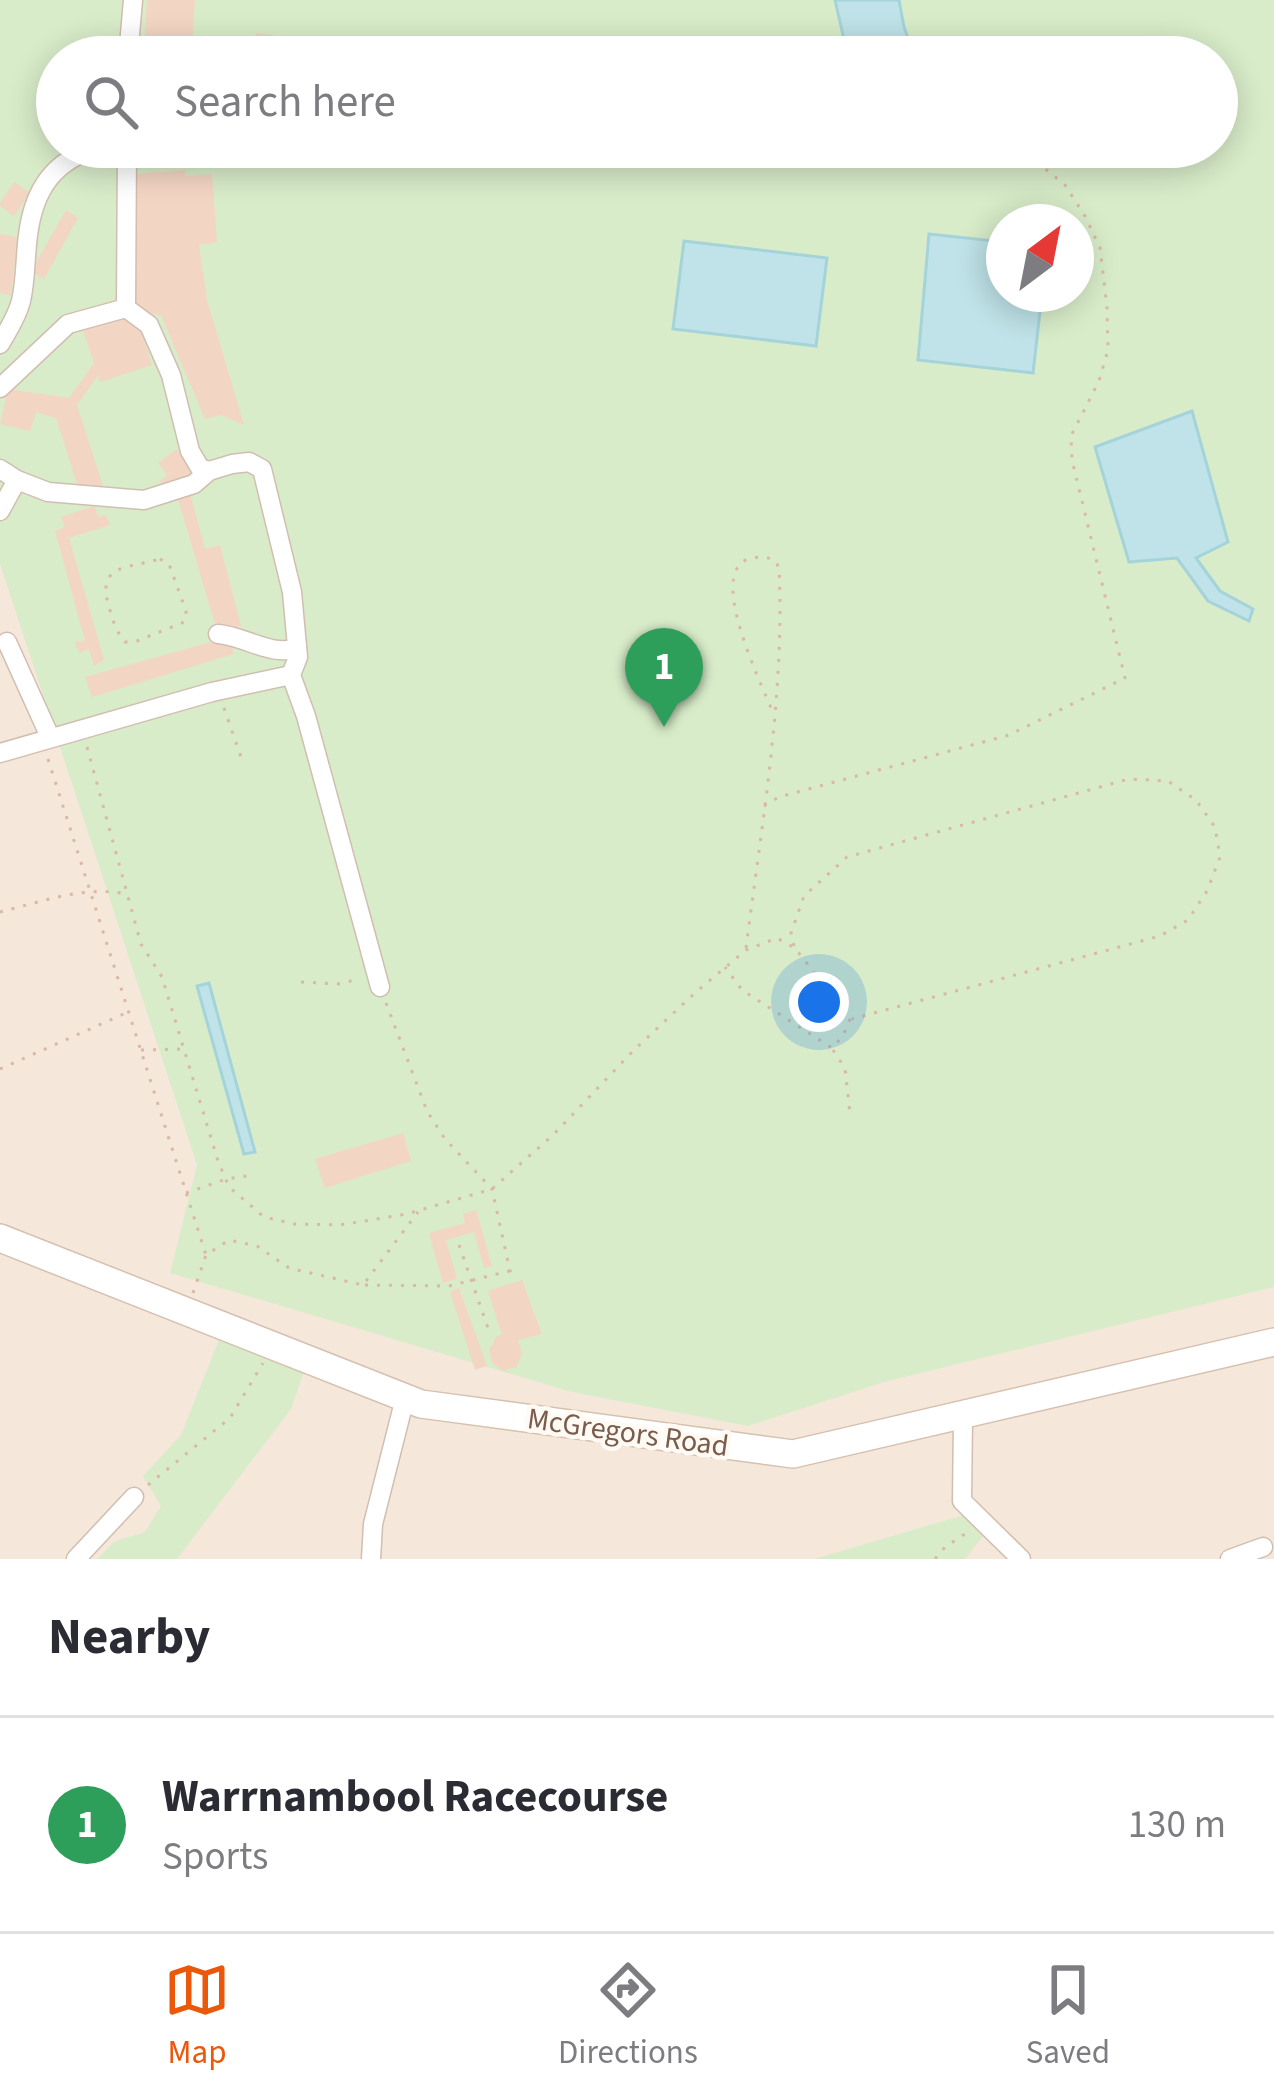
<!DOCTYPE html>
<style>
:root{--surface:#fff;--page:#f2f2f3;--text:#2b2b33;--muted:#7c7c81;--line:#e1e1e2;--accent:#ea580c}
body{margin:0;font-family:"Source Sans 3",sans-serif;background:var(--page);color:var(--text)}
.compass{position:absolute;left:986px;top:204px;width:108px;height:108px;border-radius:50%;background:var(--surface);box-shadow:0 6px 30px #0003;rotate:32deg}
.you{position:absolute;left:819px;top:1002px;width:42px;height:42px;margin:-30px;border:9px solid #fff;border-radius:50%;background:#1a73e8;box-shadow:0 0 0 18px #1a73e833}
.badge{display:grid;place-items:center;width:78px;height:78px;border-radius:50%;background:var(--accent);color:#fff;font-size:39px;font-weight:700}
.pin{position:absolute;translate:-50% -99px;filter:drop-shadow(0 3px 6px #0008)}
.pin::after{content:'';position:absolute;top:63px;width:42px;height:36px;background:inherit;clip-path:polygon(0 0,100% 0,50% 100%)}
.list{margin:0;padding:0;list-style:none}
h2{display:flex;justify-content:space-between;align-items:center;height:156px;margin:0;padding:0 48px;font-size:51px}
h2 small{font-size:39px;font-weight:400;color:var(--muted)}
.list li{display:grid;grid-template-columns:78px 1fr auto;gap:36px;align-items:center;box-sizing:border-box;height:216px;padding:0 48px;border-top:3px solid var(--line)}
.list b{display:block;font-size:45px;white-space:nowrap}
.list p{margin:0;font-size:39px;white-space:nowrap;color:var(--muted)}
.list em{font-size:39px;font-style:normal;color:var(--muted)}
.icon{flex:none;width:66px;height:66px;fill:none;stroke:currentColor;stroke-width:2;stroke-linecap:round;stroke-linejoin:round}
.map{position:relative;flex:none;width:1274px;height:1559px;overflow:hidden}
.search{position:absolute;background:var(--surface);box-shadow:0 6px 30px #0003;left:36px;right:36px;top:36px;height:132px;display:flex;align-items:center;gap:30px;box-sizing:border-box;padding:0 42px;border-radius:66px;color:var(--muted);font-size:45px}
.sheet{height:372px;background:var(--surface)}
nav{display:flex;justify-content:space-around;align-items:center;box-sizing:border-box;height:168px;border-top:3px solid var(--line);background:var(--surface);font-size:33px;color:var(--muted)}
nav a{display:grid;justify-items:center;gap:6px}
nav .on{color:var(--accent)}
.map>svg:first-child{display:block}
.residential{fill:#f5e8da;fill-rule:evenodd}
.green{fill:#d8ecc9;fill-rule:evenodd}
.water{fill:#bfe3e8;stroke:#a5d3da;stroke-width:3}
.building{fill:#f3d5c3}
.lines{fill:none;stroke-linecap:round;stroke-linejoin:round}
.street-casing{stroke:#d1beb0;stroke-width:21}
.secondary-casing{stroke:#d6c0b0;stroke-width:30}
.path{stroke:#d9b8a5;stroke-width:3;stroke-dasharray:3 9;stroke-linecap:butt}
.street{stroke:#fff;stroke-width:18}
.secondary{stroke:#fff;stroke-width:27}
.labels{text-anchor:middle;stroke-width:9;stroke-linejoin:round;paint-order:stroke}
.street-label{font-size:30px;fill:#7a5c4d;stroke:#fffaf3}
</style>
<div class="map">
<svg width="1274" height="1559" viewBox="0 0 1274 1559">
<rect width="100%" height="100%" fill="#fdf6ec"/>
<path class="residential" d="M0,0H1274V1559H0ZM57,57H1217V147H57ZM1004,222H1076V294H1004Z"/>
<g class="green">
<path d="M0,0H1274V1287L884,1382L748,1426L572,1392L170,1273L197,1165L0,564ZM57,57H1217V147H57ZM1004,222H1076V294H1004Z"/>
<path d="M224,1327L308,1360L291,1409L177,1559H97L115,1541L145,1532L161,1506L143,1476L181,1435Z"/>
<path d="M974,1512L989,1528L965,1559H814Z"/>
</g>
<g class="water">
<path d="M835,0H899L904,27L915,57H848Z"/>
<path d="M929,234L1004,242V294H1042L1033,373L918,360Z"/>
<path d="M684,241L827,258L816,346L673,329Z"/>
<path d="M1192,411L1228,542L1196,558L1220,591L1253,609L1249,621L1208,601L1177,558L1129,562L1095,447Z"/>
<path d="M209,983L255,1152L244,1154L197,986Z"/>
</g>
<g class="building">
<path d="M147,0H195L191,57H143Z"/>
<path d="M256,33L273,35L270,57H254Z"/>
<path d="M156,147H180V157L156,155Z"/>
<path d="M186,170L185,176L212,174L217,242L199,245L207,300L244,425L221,415L205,419L161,315L135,312L136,174Z"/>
<path d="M14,182L30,193L14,216L0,206V203Z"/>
<path d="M66,210L78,218L44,279L31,271Z"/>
<path d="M0,234L18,237L11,295L0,293Z"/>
<path d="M135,312L152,365L100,382L98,375L77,405L103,486L81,496L56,418L36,412L30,431L0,424L8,389L69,398L94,363L83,330Z"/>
<path d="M177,449L196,473L170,493L160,481L167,475L158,463Z"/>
<path d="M190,493L205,549L220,545L241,626L218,634L177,496Z"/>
<path d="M94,506L99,517L106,515L110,525L69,538L104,660L94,666L89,649L80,653L74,642L85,641L55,531L65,527L61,517Z"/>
<path d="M229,637L234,654L92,697L85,677Z"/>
<path d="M403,1133L411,1161L325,1188L315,1159Z"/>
<path d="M476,1210L492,1266L484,1268L474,1232L446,1240L457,1279L443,1283L429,1233L465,1223L463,1214Z"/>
<path d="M522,1280L542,1334L518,1340L522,1354L516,1367L502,1371L492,1362L489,1350L497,1336L502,1335L488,1291Z"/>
<path d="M459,1288L487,1366L475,1370L450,1292Z"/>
</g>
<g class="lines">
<defs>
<g id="street">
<path d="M128,57L133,0"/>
<path d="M126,308L149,325L171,375L190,451L200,468L209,471"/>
<path d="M0,344C8,330 17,317 21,301C26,279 25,257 28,235C34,188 55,159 100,147"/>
<path d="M0,388L68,324L126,308L127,147"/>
<path d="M0,469L17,480L48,492L144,500L194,484L209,471L232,464L249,462L262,469L292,592L298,657L291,675L306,716L380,987"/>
<path d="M0,511L17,480"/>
<path d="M218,634C245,636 271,657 297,648"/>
<path d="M7,642L50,737"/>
<path d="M0,753L212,692L291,675"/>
<path d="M963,1416L962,1501L1021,1559"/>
<path d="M76,1559L134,1497"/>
<path d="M371,1559L373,1524L405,1398"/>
<path d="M1230,1559L1263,1547"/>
</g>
<path id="secondary" d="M0,1238L421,1404L793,1454L1274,1342"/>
</defs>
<use href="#street" class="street-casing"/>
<use href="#secondary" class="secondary-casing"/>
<g class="path">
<path d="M869,149L877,147"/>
<path d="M160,559L169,564L186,611V619L182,623L137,641L125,642C116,632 113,620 109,607C96,564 126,569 160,559Z"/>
<path d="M224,708L241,757"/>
<path d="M87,747L141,944L162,977L218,1161L229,1187L264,1217L294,1224L340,1225L407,1214L492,1189L554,1134L634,1050L696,992L746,950L777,938L795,948L850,1019L843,1036L832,1048L742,990L725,967"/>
<path d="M48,759L206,1255"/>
<path d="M764,806L779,797L1009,735L1125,678L1072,460L1071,436L1099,381L1108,350L1107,307L1100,248L1085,216L1065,185L1038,163L978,147"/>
<path d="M0,912C41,902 85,885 127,894"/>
<path d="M794,946L791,933L804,896L847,857L1129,779L1168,781L1196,800L1215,827L1220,857L1207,891L1188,920L1160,936L852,1019"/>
<path d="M746,948C762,823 785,692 779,567L773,559C689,540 761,681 773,713"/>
<path d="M301,982L340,984L358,979"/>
<path d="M386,1003L427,1111L445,1139L492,1189L510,1271L520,1268"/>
<path d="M141,1050L184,1049"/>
<path d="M833,1050L845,1068L850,1114"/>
<path d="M0,1069L126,1013"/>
<path d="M186,1193L226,1179L254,1175"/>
<path d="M459,1245L489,1331"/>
<path d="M365,1285L449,1286L509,1271"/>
<path d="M193,1293L206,1255L229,1240L257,1246L289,1268L363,1285L418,1212"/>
<path d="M148,1485L230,1418L263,1363"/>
<path d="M935,1559L945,1547L968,1532"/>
</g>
<use href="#street" class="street"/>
<use href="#secondary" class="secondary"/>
</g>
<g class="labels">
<g class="street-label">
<text transform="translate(628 1432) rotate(8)" y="10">McGregors Road</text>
</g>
</g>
</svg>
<svg class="compass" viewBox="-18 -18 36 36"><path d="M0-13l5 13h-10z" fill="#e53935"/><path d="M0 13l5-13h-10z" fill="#7c7c81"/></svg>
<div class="you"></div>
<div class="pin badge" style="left:664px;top:727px;background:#2e9e5b">1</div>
<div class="search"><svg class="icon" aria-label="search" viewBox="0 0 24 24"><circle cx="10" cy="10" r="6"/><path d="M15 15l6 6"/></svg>Search here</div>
</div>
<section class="sheet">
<h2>Nearby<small></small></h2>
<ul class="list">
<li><span class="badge" style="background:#2e9e5b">1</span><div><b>Warrnambool Racecourse</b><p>Sports</p></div><em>130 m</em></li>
</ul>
</section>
<nav>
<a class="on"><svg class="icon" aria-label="map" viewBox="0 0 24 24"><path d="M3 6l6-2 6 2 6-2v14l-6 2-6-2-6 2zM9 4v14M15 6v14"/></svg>Map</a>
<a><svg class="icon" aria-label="directions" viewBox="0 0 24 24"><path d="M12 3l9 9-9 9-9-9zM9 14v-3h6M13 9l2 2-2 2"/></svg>Directions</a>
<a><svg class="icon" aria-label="saved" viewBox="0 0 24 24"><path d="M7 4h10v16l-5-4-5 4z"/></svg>Saved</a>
</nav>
